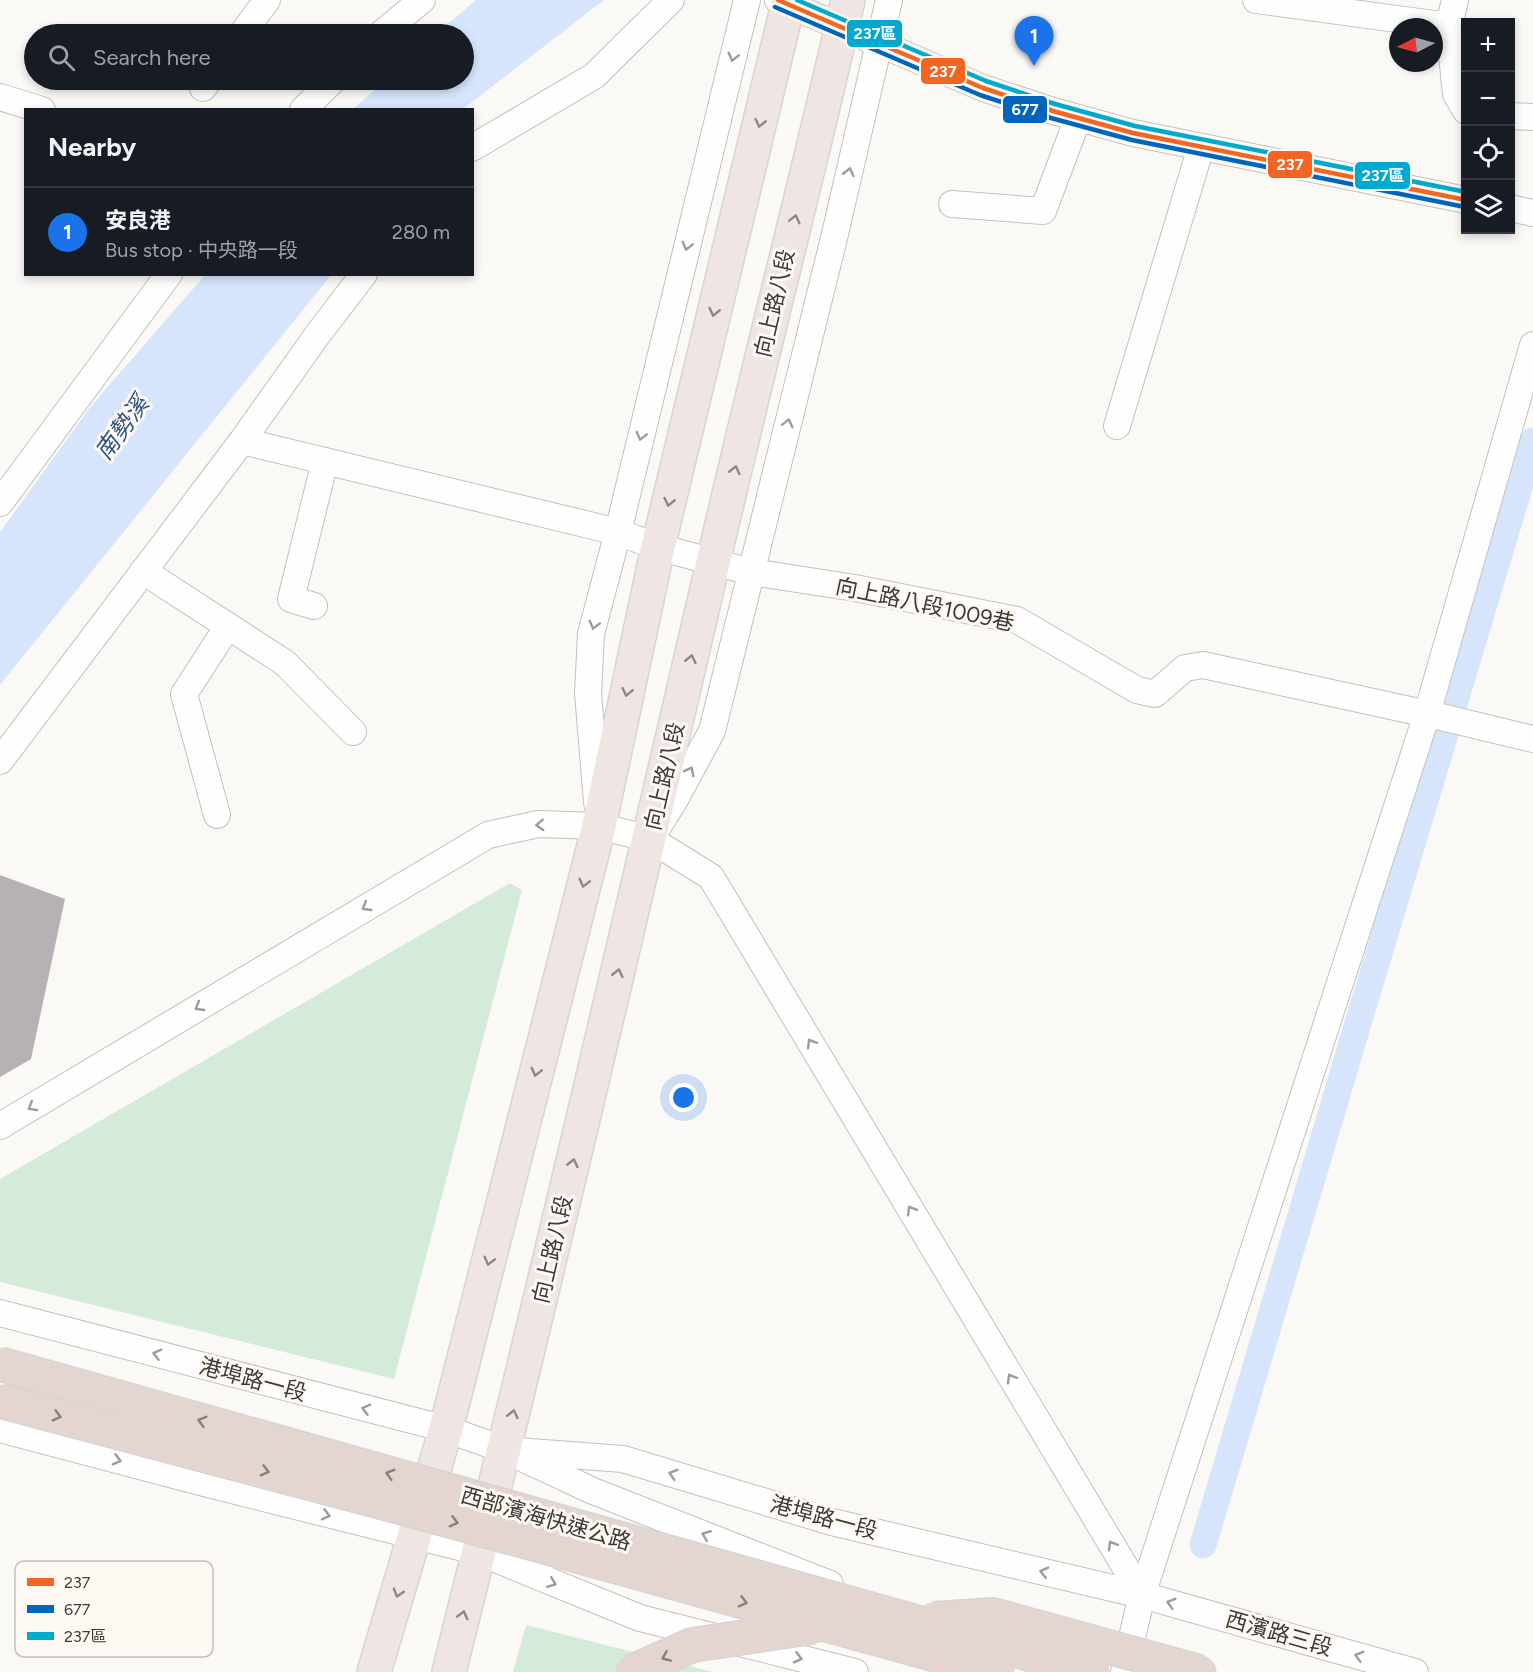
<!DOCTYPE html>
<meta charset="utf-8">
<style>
:root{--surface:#171b24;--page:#20242c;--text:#f1f3f6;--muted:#9ea1a6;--line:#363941;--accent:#1a73e8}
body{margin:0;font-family:Figtree,"Noto Sans TC",sans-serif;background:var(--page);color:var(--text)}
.controls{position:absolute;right:18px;top:18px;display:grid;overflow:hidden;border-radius:0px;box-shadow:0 3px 9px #0003}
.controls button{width:54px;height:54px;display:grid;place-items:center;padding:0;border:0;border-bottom:2px solid var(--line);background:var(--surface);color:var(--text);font:30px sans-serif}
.compass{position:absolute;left:1389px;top:18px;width:54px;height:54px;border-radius:50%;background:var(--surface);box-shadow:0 3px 9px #0003;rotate:264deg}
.you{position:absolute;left:684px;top:1098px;width:21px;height:21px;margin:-15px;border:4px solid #fff;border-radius:50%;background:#1a73e8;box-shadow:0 0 0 9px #1a73e833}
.badge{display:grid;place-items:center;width:39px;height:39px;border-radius:50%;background:var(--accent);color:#fff;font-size:20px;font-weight:700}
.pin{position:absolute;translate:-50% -50px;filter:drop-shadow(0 2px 3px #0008)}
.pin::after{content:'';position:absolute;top:32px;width:21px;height:18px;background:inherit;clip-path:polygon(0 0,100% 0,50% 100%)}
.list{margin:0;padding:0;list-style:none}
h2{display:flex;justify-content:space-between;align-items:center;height:78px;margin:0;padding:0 24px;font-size:26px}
h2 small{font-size:20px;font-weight:400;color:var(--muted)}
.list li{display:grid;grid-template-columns:39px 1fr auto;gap:18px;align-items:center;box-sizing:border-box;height:90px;padding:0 24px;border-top:2px solid var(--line)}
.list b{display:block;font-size:22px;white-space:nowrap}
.list p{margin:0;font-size:20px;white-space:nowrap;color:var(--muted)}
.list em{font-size:20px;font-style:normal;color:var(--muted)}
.icon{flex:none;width:33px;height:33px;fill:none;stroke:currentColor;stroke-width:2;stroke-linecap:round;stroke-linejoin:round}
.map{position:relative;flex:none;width:1533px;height:1672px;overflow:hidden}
.search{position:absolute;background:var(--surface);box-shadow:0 3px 9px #0003;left:24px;top:24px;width:450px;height:66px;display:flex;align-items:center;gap:15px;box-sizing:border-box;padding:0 21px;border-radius:33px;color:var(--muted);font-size:22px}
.panel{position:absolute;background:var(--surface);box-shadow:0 3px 9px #0003;left:24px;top:108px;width:450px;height:168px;border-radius:0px}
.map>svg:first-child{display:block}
.green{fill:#d3ebd8}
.water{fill:#d6e5fc}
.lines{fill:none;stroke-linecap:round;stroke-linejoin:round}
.canal{stroke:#d6e5fc;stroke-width:27}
.building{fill:#b7b0b5}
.minor-casing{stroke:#c3c1be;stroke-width:28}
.major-casing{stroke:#d7d5d4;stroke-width:36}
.minor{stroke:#fefefe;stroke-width:26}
.major{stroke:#efe5e3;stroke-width:33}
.highway-bridge-casing{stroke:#d7d5d4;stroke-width:36;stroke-linecap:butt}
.highway-bridge{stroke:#e4d5d1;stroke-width:33}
.bus-1-casing{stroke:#fef9f3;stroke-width:9}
.bus-2-casing{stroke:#fef9f3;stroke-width:9}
.bus-3-casing{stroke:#fef9f3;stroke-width:9}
.bus-1{stroke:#f26522;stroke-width:4.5}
.bus-2{stroke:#0065bd;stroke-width:4.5}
.bus-3{stroke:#00a9ce;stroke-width:4.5}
.oneway{stroke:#9e9c9a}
.oneway2{stroke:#8d8684}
.oneway3{stroke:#887f7c}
.labels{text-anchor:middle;stroke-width:6;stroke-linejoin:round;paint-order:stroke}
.street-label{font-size:22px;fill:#3d3936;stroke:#fef9f3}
.water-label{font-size:24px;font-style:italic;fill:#2e5084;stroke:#fef9f3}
.key{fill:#fef9f3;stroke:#c4bfba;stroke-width:1.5}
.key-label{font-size:16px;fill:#3d3936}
.line-badge{stroke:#fef9f3;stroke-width:2}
.badge-label{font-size:16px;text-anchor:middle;font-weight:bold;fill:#fff}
</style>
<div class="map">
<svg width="1533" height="1672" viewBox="0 0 1533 1672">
<rect width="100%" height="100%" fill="#fbf9f6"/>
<g class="green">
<path d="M510,883L522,890L394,1379L0,1282V1179Z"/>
<path d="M526,1625L713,1672H513Z"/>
</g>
<g class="water">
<path d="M476,0H604L463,109H353L386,80H464V34H436Z"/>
<path d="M205,275H331L0,685V532L91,406Z"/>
</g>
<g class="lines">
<path class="canal" d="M1203,1545L1359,1020L1533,441"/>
</g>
<path class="building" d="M0,875L65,899L31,1059L0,1077Z"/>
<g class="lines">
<defs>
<g id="minor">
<path d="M778,0L983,88L1053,111L1133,133L1466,200"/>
<path d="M1256,0L1449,26"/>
<path d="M1455,0L1449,26L1456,94L1466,111"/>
<path d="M242,34L267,0"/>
<path d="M381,34L422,0"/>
<path d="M203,88L209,80"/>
<path d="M0,97L42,110"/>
<path d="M303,110L333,80"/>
<path d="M1510,116L1533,117"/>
<path d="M472,148L594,76L671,0"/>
<path d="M952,204L1043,211L1078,118"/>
<path d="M1510,208L1533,213"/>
<path d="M1117,426L1201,147"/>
<path d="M242,441L618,532L658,547L751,572L855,588L1017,620L1137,690L1155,694L1185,668L1203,665L1437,716L1533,739"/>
<path d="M0,503L169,274"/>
<path d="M143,571L285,663L353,732"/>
<path d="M314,606L291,599L325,461"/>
<path d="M0,761L242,441L318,334L364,274"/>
<path d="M597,802L588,693L591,634L618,532L747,0"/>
<path d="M217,815L184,694L228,626"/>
<path d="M657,828L673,803L712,731L835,234L889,0"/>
<path d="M0,1126L488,835L538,824L599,826L650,839L711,877L1142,1595"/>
<path d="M0,1313L446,1429L505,1450L593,1491L830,1584"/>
<path d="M0,1429L200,1482L479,1552L546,1557"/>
<path d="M505,1450L623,1459L832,1522L1142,1595L1415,1672"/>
<path d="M498,1560L640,1618L855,1672"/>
<path d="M1124,1672L1142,1595L1427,714L1533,345"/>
</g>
<g id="major">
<path d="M374,1672L446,1429L599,826L658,547L789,0"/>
<path d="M449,1672C541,1303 627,933 713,563C756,375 805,188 848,0"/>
</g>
</defs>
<use href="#minor" class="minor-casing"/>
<use href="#major" class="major-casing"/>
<use href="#minor" class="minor"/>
<use href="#major" class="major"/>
<defs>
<g id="highway-bridge">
<path d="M0,1364L1093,1672"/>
<path d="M0,1401L415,1511L998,1672"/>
<path d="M933,1619L993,1615L1200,1672"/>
<path d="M632,1672L692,1645L813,1627"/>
</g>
</defs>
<use href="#highway-bridge" class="highway-bridge-casing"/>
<use href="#highway-bridge" class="highway-bridge"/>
<defs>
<path id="bus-1" d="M778,0L983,88L1053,111L1133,133L1466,200"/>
<path id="bus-2" d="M775,7L980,95L1051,118L1132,140L1465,207"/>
<path id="bus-3" d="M797,0L986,81L1055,104L1135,126L1466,192"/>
</defs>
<use href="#bus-1" class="bus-1-casing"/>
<use href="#bus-2" class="bus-2-casing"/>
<use href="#bus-3" class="bus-3-casing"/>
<use href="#bus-1" class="bus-1"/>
<use href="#bus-2" class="bus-2"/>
<use href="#bus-3" class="bus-3"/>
</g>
<defs><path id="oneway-chevron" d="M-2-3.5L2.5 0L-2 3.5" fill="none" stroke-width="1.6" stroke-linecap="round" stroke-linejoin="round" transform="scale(1.5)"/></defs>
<g class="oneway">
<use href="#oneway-chevron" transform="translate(733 57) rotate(104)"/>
<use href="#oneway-chevron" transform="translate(849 172) rotate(-77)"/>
<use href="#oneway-chevron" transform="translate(687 246) rotate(104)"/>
<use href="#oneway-chevron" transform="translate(788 423) rotate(-76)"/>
<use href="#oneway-chevron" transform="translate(641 436) rotate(104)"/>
<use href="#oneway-chevron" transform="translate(594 625) rotate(104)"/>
<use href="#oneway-chevron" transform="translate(690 771) rotate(-62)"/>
<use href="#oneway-chevron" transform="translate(540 825) rotate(177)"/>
<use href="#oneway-chevron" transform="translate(366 907) rotate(149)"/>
<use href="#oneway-chevron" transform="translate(199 1007) rotate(149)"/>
<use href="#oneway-chevron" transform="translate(811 1043) rotate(-121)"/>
<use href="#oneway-chevron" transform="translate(32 1107) rotate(149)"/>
<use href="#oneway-chevron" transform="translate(911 1210) rotate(-121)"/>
<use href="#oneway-chevron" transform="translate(157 1354) rotate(-165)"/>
<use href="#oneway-chevron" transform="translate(1011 1378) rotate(-121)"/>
<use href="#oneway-chevron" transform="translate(366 1409) rotate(-165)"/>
<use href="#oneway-chevron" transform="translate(117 1460) rotate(15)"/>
<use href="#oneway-chevron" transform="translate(673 1474) rotate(-163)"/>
<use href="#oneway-chevron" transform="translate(326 1515) rotate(14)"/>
<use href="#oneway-chevron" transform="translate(706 1535) rotate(-158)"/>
<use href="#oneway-chevron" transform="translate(1112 1545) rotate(-121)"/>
<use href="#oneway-chevron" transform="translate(1044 1572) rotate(-167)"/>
<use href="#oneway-chevron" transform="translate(552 1583) rotate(22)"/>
<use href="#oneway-chevron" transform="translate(1171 1603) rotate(-164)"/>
<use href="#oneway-chevron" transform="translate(1359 1656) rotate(-164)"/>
<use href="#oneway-chevron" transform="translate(798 1658) rotate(14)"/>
</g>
<g class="oneway2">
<use href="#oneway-chevron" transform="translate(760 123) rotate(103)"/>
<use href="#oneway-chevron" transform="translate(795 219) rotate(-76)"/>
<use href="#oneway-chevron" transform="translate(714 312) rotate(103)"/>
<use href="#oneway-chevron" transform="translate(735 470) rotate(-77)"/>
<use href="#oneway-chevron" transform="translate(669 502) rotate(103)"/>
<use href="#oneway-chevron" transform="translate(691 659) rotate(-77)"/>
<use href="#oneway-chevron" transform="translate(627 692) rotate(102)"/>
<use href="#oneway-chevron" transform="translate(584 883) rotate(104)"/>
<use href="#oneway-chevron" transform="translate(618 973) rotate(-77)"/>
<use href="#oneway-chevron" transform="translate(536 1072) rotate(104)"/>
<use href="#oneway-chevron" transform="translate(573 1163) rotate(-77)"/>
<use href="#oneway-chevron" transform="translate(489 1261) rotate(104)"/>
<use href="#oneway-chevron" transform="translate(513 1414) rotate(-77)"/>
<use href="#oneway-chevron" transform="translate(398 1593) rotate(107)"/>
<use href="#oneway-chevron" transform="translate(463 1615) rotate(-76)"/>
</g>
<g class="oneway3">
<use href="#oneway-chevron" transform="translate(57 1416) rotate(15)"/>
<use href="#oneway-chevron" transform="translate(202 1421) rotate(-164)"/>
<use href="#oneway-chevron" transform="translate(265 1471) rotate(15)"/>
<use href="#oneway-chevron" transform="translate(390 1474) rotate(-164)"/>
<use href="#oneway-chevron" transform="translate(454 1522) rotate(15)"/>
<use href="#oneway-chevron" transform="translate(743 1602) rotate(15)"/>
<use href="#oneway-chevron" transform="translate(666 1657) rotate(156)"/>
</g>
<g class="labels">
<g class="street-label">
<text transform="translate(774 303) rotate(-77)" y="8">向上路八段</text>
<text transform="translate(925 604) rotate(12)" y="8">向上路八段1009巷</text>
<text transform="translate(664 776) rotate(-77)" y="8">向上路八段</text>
<text transform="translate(552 1249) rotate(-77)" y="8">向上路八段</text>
<text transform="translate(253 1379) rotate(15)" y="8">港埠路一段</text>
<text transform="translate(824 1517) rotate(15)" y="8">港埠路一段</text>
<text transform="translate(546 1518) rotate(16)" y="8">西部濱海快速公路</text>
<text transform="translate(1279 1633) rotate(16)" y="8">西濱路三段</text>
</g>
<g class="water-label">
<text transform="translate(122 428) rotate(-54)" y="8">南勢溪</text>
</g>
</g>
<rect x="15" y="1561" width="198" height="96" rx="9" class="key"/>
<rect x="27" y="1578" width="27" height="8" fill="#f26522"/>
<rect x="27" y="1605" width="27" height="8" fill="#0065bd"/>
<rect x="27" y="1632" width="27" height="8" fill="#00a9ce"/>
<g class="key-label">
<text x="64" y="1588">237</text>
<text x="64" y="1615">677</text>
<text x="64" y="1642">237區</text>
</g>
<g class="line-badge">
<rect x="846" y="19" width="57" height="29" rx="6" fill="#00a9ce"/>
<rect x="920" y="57" width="46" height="28" rx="6" fill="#f26522"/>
<rect x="1002" y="95" width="46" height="29" rx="6" fill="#0065bd"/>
<rect x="1267" y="150" width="46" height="29" rx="6" fill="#f26522"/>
<rect x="1354" y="161" width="57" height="29" rx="6" fill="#00a9ce"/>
</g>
<g class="badge-label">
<text x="875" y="39">237區</text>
<text x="943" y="77">237</text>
<text x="1025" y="115">677</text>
<text x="1290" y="170">237</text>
<text x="1383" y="181">237區</text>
</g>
</svg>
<div class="controls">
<button>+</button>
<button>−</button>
<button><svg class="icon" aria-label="locate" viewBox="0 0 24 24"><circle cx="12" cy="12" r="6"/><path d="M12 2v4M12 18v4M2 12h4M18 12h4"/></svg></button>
<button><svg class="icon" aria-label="layers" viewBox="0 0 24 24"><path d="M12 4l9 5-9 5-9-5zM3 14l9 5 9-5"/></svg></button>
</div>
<svg class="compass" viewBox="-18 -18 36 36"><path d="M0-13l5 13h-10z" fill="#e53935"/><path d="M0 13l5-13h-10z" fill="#9ea1a6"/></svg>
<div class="you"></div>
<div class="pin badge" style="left:1034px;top:66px">1</div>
<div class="search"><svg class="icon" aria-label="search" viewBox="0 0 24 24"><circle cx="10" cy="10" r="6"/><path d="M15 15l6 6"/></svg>Search here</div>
<section class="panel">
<h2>Nearby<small></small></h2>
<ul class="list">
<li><span class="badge">1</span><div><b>安良港</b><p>Bus stop · 中央路一段</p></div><em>280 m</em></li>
</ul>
</section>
</div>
